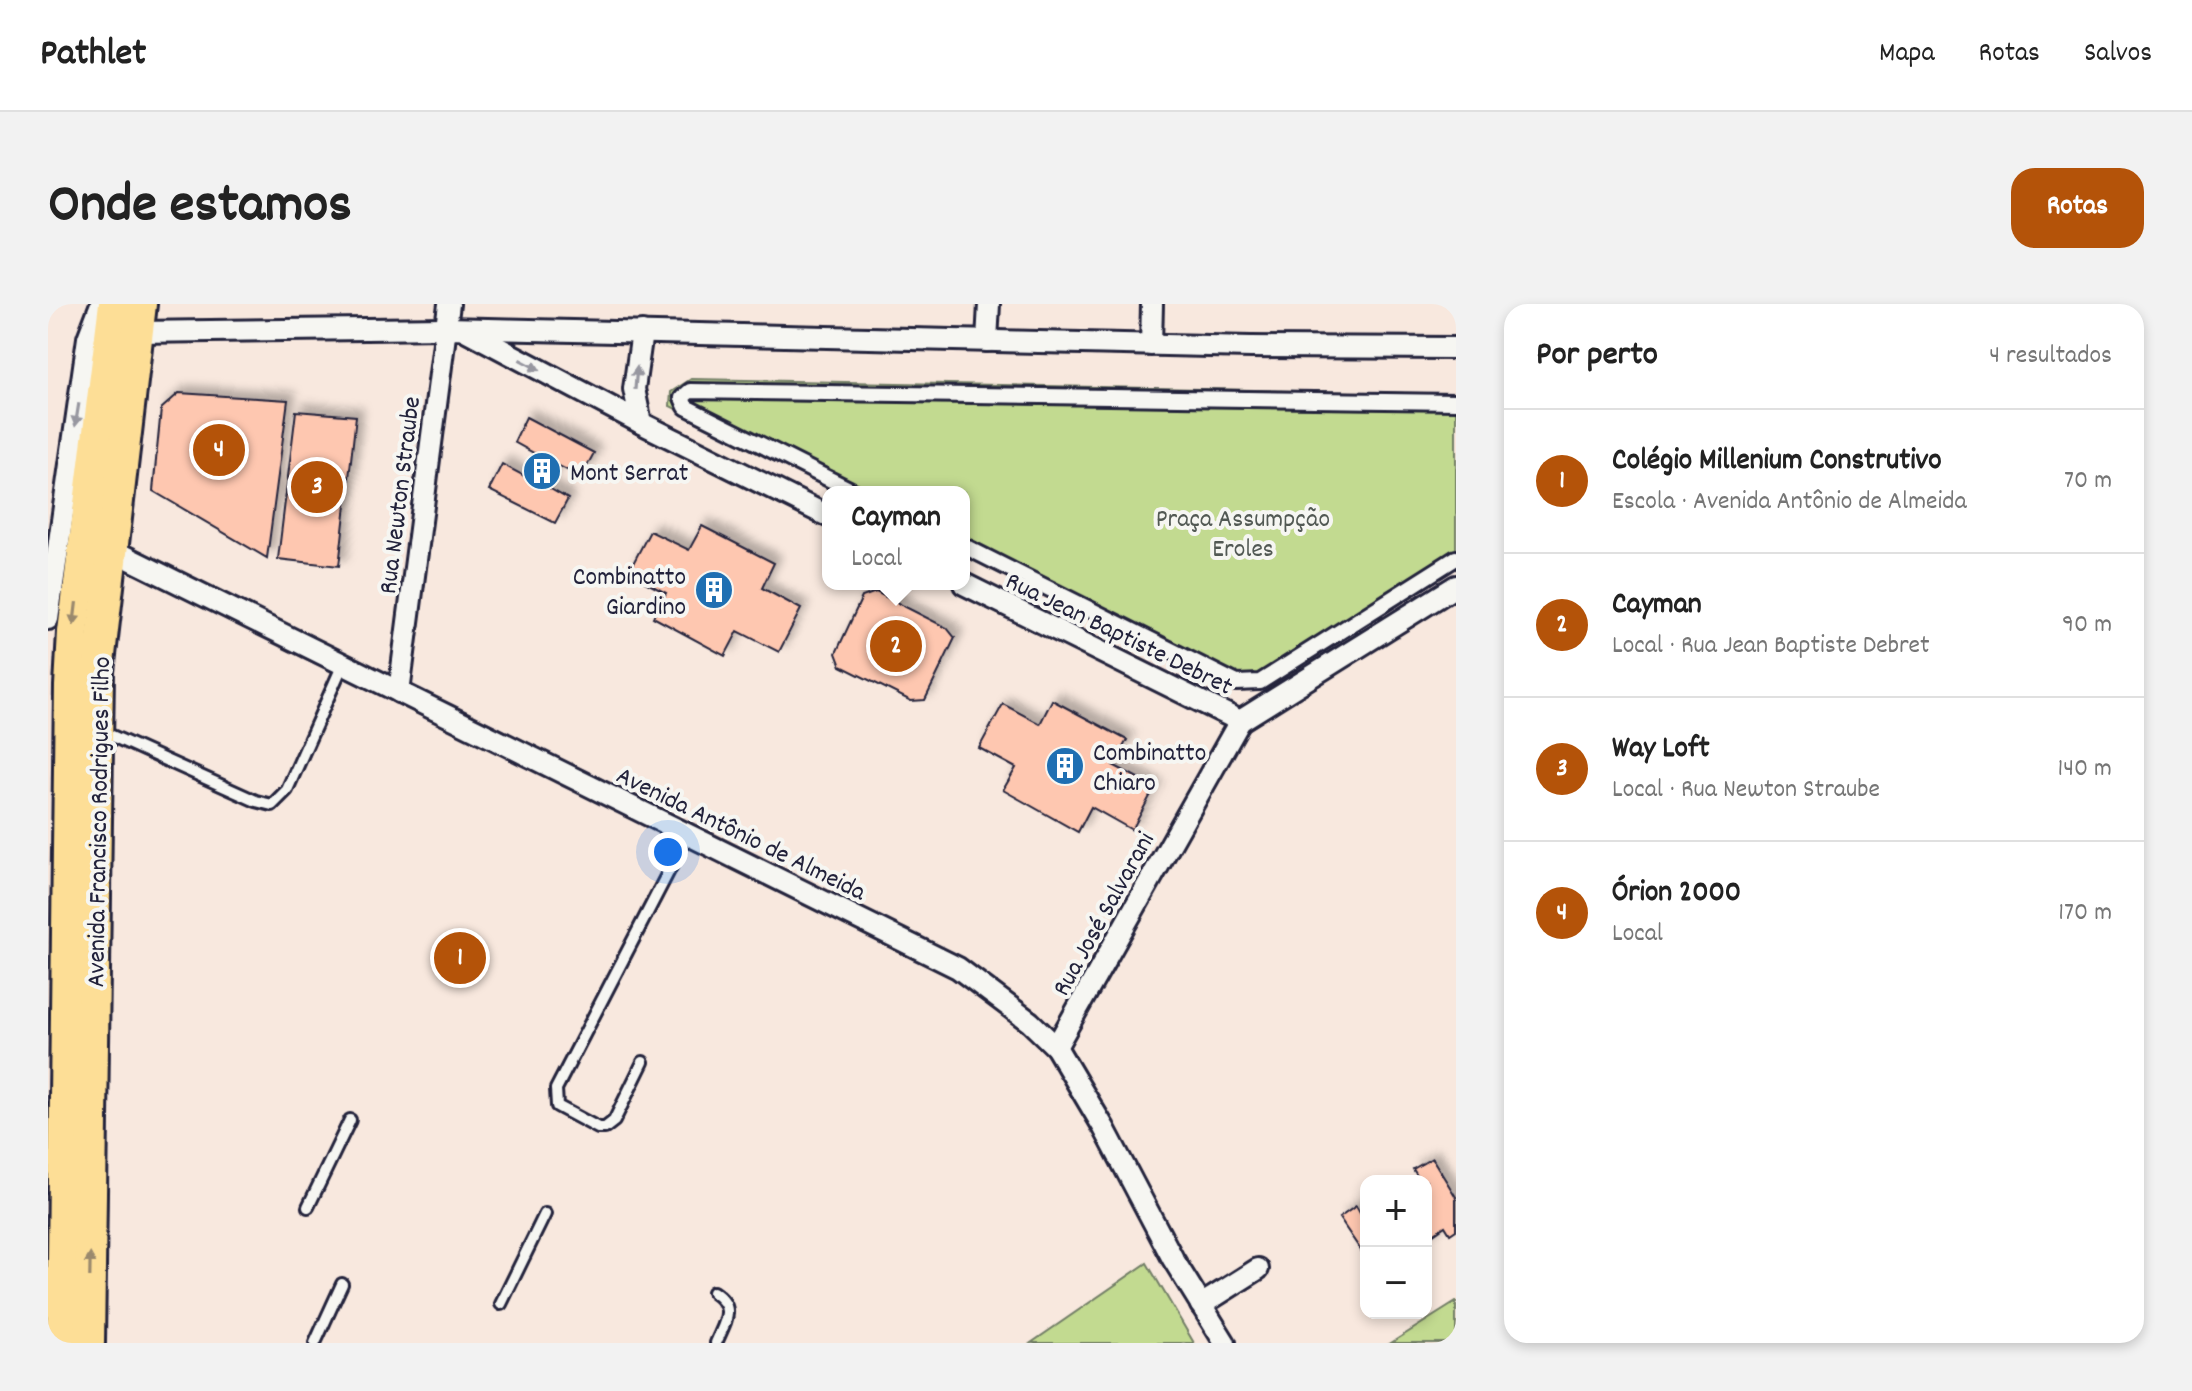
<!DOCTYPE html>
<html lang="pt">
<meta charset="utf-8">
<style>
:root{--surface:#fff;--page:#f2f2f2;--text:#222;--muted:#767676;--line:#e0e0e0;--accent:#b45309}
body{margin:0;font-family:Dekko,sans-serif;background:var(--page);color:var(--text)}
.controls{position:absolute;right:24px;bottom:24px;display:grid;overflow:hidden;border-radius:16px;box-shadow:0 4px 12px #0003}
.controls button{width:72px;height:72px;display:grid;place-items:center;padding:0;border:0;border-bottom:2px solid var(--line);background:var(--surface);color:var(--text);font:40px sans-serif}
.you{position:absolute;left:620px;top:548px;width:28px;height:28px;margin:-20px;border:6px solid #fff;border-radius:50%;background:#1a73e8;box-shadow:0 0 0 12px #1a73e833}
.badge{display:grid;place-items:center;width:52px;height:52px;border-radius:50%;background:var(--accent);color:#fff;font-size:26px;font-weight:700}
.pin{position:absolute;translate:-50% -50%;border:4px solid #fff;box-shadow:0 2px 8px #0006}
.popup{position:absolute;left:774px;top:182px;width:148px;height:104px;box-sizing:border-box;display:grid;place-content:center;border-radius:16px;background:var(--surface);filter:drop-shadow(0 2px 6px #0005);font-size:26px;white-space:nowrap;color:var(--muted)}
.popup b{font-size:30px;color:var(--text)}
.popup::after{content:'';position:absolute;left:50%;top:100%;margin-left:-16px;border:16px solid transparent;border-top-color:var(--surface)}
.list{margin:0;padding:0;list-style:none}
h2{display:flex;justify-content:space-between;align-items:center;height:104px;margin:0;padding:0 32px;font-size:34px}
h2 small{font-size:26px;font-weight:400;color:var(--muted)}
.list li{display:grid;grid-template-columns:52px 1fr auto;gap:24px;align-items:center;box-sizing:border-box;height:144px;padding:0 32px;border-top:2px solid var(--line)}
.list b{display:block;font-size:30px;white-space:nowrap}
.list p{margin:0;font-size:26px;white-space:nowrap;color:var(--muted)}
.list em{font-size:26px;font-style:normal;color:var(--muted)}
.map{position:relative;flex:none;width:1408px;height:1039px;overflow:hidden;border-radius:24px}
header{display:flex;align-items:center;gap:48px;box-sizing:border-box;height:112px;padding:0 40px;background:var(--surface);border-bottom:2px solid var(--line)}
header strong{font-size:38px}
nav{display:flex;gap:44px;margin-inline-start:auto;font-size:28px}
.intro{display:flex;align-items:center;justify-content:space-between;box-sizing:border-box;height:192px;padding:0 48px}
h1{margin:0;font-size:56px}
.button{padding:20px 36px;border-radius:24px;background:var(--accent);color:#fff;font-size:28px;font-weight:700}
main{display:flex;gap:48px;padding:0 48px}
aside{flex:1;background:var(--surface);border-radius:24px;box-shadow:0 4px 12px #0003}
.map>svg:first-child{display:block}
.green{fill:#c2da90;stroke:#727e66;stroke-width:2}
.building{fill:#fec7b0;stroke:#22223b;stroke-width:2;filter:url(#shadow)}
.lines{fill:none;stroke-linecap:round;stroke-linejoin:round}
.service-casing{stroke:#22223b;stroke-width:16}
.pedestrian-casing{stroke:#22223b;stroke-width:20}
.minor-casing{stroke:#22223b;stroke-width:26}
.primary-casing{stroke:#22223b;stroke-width:36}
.service{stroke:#f6f6f2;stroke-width:10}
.pedestrian{stroke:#f6f6f2;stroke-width:14}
.minor{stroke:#f6f6f2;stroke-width:20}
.primary{stroke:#fdde96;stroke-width:30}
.oneway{fill:#9797a0}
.oneway2{fill:#9a896d}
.labels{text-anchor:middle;stroke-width:8;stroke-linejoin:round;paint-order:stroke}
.poi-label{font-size:26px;fill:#22223b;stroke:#f6f6f2;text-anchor:start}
.street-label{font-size:26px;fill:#22223b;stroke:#f6f6f2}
.park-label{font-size:26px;fill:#525954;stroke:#f6f6f2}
</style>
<header>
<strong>Pathlet</strong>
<nav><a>Mapa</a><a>Rotas</a><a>Salvos</a></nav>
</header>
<div class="intro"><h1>Onde estamos</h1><a class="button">Rotas</a></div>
<main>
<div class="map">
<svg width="1408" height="1039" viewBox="0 0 1408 1039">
<defs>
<filter id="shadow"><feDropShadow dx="7" dy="-7" stdDeviation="4" flood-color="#0004"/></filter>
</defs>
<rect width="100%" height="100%" fill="#f8e8de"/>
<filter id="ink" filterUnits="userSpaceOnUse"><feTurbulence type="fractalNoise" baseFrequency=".0125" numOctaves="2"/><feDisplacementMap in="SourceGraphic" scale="16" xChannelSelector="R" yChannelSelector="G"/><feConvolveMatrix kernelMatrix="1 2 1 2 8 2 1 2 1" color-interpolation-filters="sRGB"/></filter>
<g filter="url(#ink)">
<g class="green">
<path d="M643,75L1408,90V263L1213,386H1191L916,248V188H795L622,102L623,88Z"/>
<path d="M1099,959L1146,1039H983Z"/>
<path d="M1408,998V1039H1343Z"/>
</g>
<g class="building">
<path d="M131,89L240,96L219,254L105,187L113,105Z"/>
<path d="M248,107L308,112L291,262L230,255Z"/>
<path d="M478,113L546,149L533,173L511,162L499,183L520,195L507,219L441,186L454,160L478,173L489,151L466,138Z"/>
<path d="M654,222L726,259L714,284L753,305L731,348L690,327L677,352L605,313L618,289L580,269L602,227L641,246Z"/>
<path d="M828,288L899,324L907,334L877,396L863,397L793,362L788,349L814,293Z"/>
<path d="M1004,396L1079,436L1065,461L1107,483L1084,526L1043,503L1030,528L955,486L968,464L931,444L955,400L992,420Z"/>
<path d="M1384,854L1408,893V926L1402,930L1397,922L1378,935V877H1367L1371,875L1365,865Z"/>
<path d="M1308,902L1313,911L1318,907V954L1291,914Z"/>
</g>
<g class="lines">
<defs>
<g id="service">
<path d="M53,427L208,497L224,501L239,486L295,360"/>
<path d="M595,758L566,817L557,824H550L509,802L508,785L640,530"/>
<path d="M260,903L302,816"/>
<path d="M665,988C689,1004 677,1017 668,1039"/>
<path d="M453,1000L497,910"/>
<path d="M267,1039L294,980"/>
</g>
<g id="pedestrian">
<path d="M807,188L638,103L634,94L642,87L1408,98"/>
<path d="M916,242L1189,379L1212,378L1408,254"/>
</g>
<g id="minor">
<path d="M417,26L593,119L780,212"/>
<path d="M90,28L398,24L1203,43L1408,44"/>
<path d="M939,37L941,0"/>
<path d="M1103,41L1104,0"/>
<path d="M593,119L586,85L594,28"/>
<path d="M56,242L910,664L982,718L1008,743L1056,824L1125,955L1177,1039"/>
<path d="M916,280L1192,417L1408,282"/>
<path d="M0,315L40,34L53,0"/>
<path d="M351,388L401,0"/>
<path d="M1008,743L1192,417"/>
<path d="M1153,1001L1210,965"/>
</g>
<g id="primary">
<path d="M14,1039L22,382L25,328L66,0"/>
<path d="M41,1039L50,368L93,0"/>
</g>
</defs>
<use href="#service" class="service-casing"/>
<use href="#pedestrian" class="pedestrian-casing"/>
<use href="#minor" class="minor-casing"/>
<use href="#primary" class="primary-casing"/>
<use href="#service" class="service"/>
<use href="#pedestrian" class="pedestrian"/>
<use href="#minor" class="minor"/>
<use href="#primary" class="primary"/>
</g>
<defs><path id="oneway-solid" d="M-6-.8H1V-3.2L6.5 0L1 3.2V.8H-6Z" transform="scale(2)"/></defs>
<g class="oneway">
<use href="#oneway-solid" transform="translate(482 61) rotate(28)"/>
<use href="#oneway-solid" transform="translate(588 74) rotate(-85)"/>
<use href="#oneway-solid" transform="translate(29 111) rotate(99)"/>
</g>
<g class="oneway2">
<use href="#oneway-solid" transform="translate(27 310) rotate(97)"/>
<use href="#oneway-solid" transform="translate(42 961) rotate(-89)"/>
</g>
</g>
<defs>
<symbol id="building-disc" viewBox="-11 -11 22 22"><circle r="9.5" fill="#1f6fb2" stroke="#f6f6f2"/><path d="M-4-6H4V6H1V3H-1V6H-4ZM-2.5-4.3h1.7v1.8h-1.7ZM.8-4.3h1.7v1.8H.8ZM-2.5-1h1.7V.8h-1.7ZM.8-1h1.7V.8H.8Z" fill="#fff"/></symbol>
</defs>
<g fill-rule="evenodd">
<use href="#building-disc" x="472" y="145" width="44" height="44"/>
<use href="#building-disc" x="644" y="264" width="44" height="44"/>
<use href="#building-disc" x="995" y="440" width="44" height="44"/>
</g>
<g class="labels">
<g class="poi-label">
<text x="522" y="176">Mont Serrat</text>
<text x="638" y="280" text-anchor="end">Combinatto<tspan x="638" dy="30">Giardino</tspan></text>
<text x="1045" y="456">Combinatto<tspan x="1045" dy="30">Chiaro</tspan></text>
</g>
<g class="street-label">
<text transform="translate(350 191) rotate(-83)" y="9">Rua Newton Straube</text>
<text transform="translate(1072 328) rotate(26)" y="9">Rua Jean Baptiste Debret</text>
<text transform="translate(49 518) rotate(-89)" y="9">Avenida Francisco Rodrigues Filho</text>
<text transform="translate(694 528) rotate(26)" y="9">Avenida Antônio de Almeida</text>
<text transform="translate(1054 609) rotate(-61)" y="9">Rua José Salvarani</text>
</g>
<g class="park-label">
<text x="1195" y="222">Praça Assumpção<tspan x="1195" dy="30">Eroles</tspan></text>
</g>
</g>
</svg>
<div class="controls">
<button>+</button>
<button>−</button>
</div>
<div class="you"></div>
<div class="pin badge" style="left:412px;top:654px">1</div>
<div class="pin badge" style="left:848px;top:342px">2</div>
<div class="popup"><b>Cayman</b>Local</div>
<div class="pin badge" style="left:269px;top:183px">3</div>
<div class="pin badge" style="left:171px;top:146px">4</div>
</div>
<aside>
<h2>Por perto<small>4 resultados</small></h2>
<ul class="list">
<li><span class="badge">1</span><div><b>Colégio Millenium Construtivo</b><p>Escola · Avenida Antônio de Almeida</p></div><em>70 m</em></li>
<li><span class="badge">2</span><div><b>Cayman</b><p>Local · Rua Jean Baptiste Debret</p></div><em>90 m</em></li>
<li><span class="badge">3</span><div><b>Way Loft</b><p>Local · Rua Newton Straube</p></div><em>140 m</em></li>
<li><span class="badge">4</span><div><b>Órion 2000</b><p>Local</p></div><em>170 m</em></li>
</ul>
</aside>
</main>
